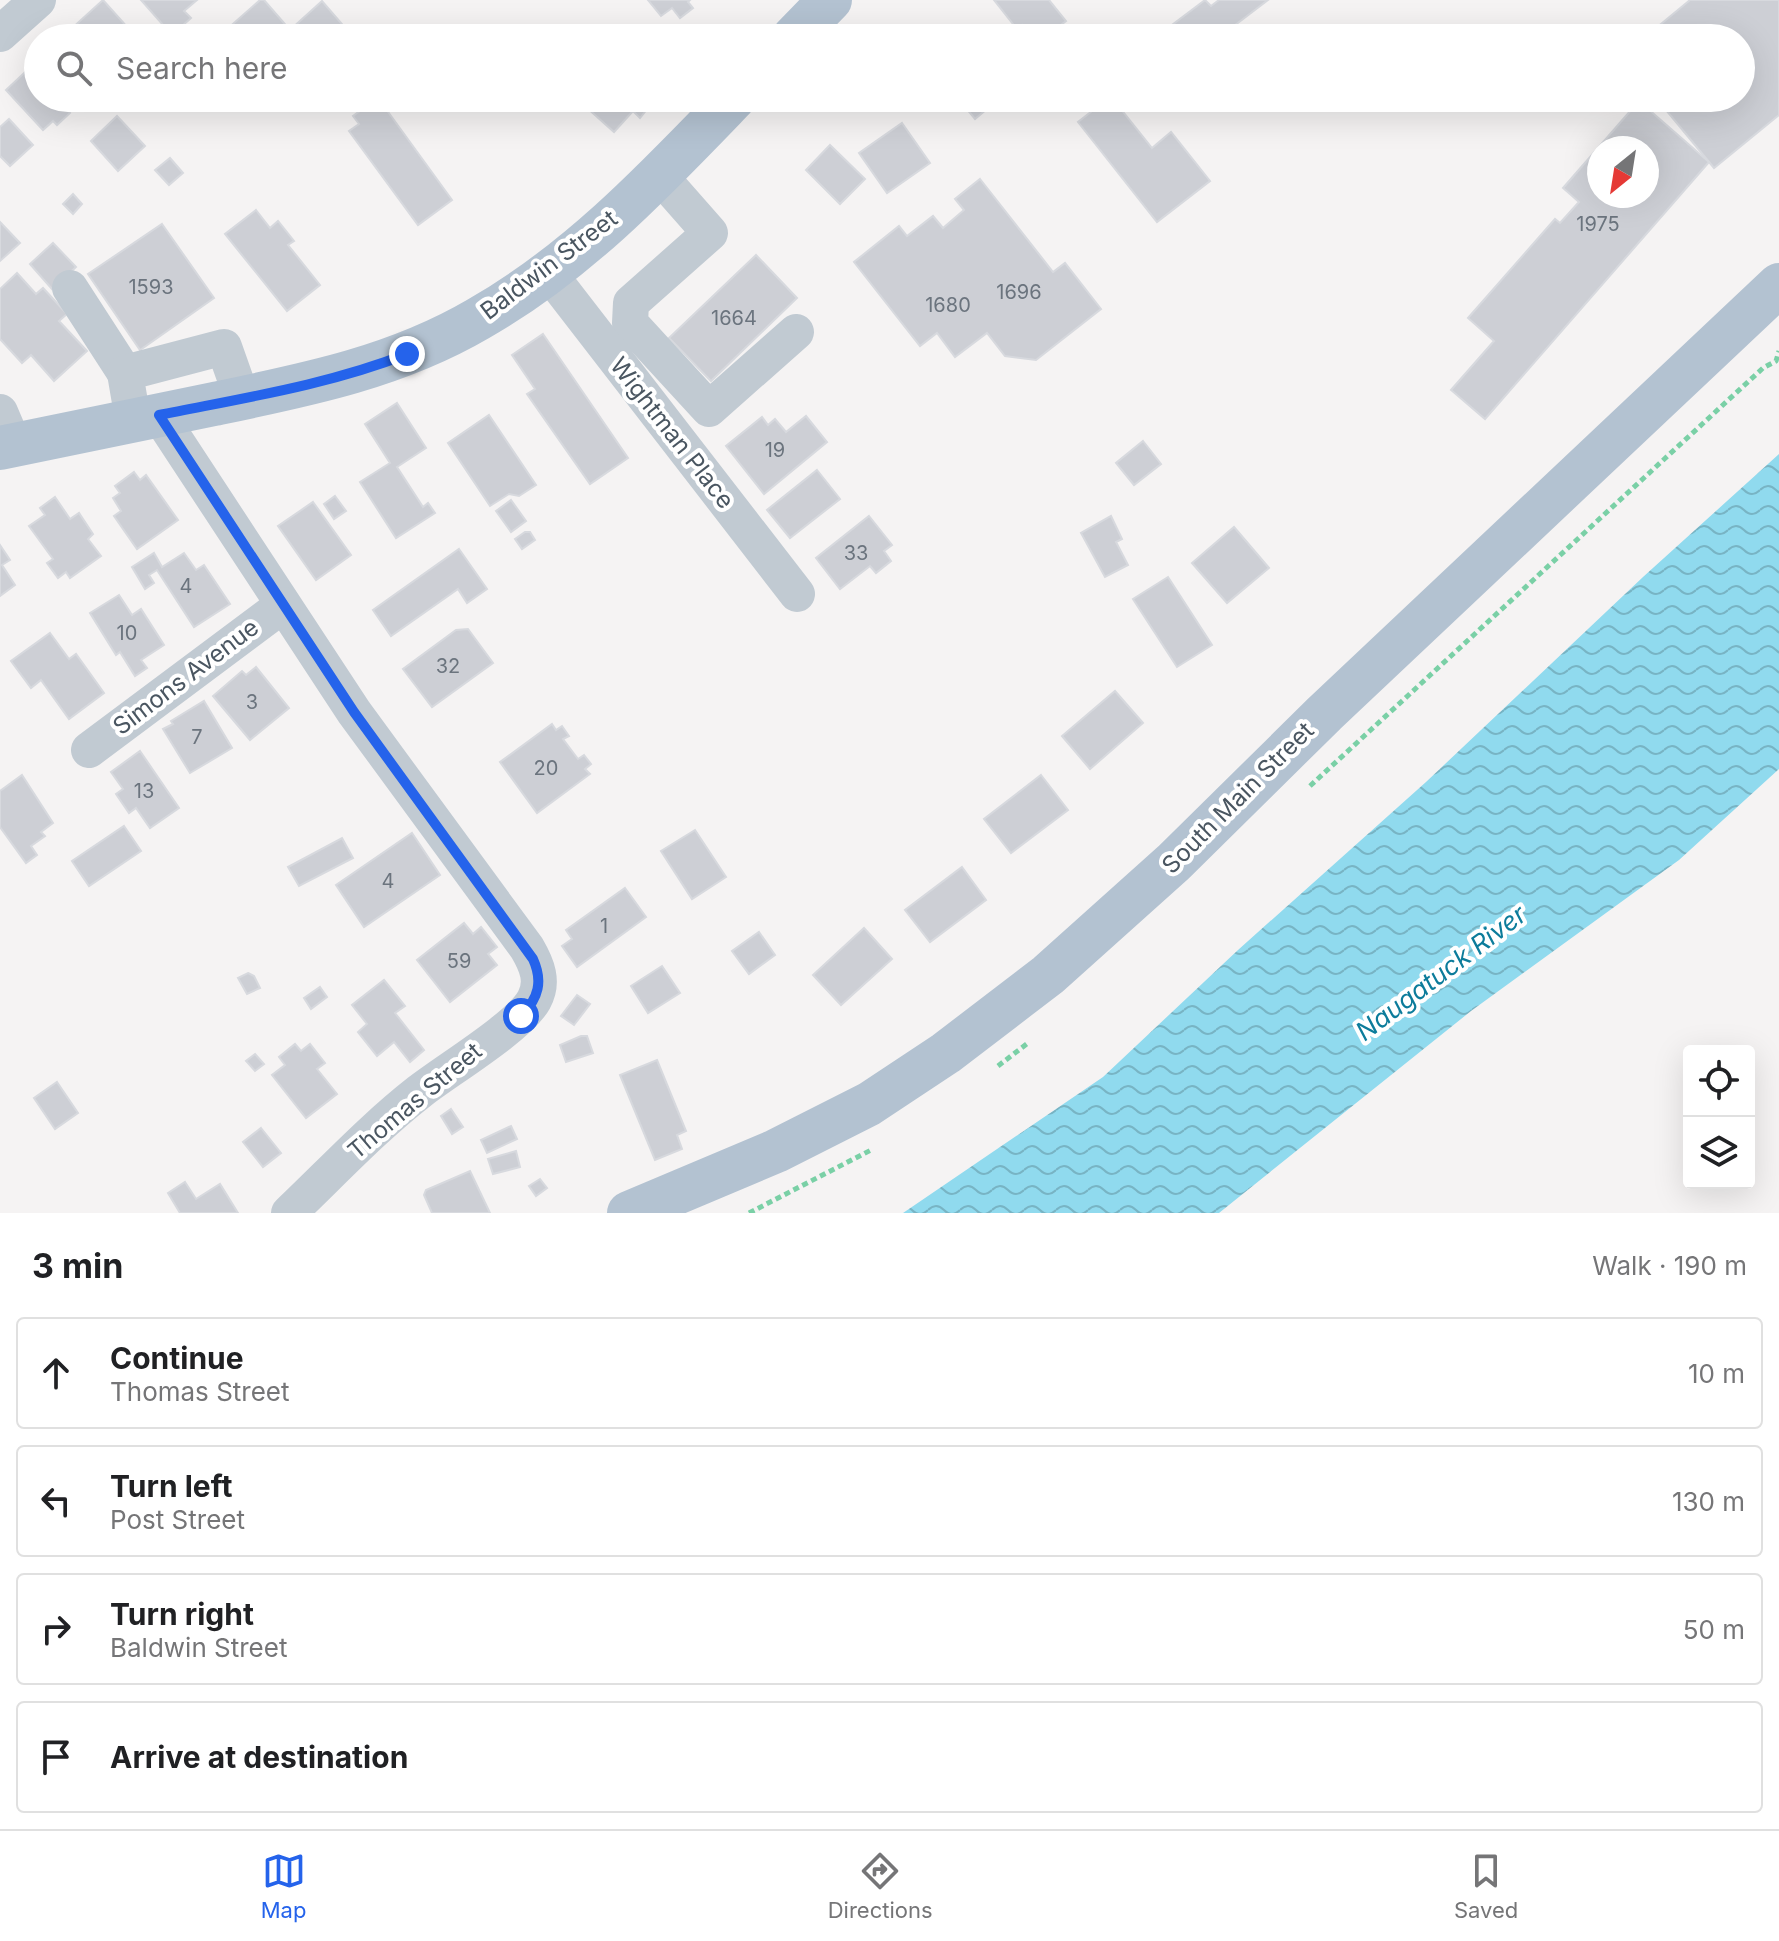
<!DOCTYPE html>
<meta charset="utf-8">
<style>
:root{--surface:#fff;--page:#f2f2f2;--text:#202124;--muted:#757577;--line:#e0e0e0;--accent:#2563eb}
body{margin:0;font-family:Inter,sans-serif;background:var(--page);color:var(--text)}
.controls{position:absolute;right:24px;bottom:24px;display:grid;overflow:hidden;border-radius:8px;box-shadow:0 8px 32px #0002}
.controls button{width:72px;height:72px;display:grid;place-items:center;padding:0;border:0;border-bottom:2px solid var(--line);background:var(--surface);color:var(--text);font:40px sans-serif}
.compass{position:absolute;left:1587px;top:136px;width:72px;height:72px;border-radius:50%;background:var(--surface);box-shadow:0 8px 32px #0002;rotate:210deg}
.stop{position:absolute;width:24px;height:24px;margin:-18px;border:6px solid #2563eb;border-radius:50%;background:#fff}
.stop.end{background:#2563eb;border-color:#fff;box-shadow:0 2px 8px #0008}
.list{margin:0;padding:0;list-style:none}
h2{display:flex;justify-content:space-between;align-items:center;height:104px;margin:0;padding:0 32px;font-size:34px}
h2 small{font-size:26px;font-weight:400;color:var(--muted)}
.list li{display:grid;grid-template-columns:52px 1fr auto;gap:24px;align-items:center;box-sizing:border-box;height:112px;margin:0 16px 16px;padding:0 16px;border:2px solid var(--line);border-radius:8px}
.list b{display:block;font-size:30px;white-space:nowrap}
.list p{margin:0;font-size:26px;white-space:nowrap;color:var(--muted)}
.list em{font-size:26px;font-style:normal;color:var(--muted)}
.icon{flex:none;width:44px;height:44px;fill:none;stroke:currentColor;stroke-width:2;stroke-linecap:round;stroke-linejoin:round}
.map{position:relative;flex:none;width:1779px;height:1213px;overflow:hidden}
.search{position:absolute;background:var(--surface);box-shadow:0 8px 32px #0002;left:24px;right:24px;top:24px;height:88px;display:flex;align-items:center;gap:20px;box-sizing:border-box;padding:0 28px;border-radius:44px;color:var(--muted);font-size:30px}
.sheet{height:616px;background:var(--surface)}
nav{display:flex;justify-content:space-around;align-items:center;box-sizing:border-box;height:112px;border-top:2px solid var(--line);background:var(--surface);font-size:22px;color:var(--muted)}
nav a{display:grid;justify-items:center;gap:4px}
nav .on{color:var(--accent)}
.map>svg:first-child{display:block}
.water{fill:url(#water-waves)}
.building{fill:#cdcfd5;stroke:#d7d9de;stroke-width:2;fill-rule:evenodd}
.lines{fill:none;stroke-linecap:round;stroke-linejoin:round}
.path{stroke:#7ad0a6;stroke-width:5;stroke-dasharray:6 4;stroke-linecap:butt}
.minor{stroke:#c1cad2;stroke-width:36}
.major{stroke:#b3c2d1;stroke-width:44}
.route{stroke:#2563eb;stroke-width:10}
.labels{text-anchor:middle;stroke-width:8;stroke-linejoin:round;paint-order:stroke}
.number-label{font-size:20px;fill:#6b747e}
.street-label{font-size:24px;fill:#4a5661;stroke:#fff}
.water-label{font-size:26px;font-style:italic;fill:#0c7c9b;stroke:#fff}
</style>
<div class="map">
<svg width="1779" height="1213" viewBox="0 0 1779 1213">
<defs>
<pattern id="water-waves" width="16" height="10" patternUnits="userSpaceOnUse" patternTransform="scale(2)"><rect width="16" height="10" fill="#90daee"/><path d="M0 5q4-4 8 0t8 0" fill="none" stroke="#78b4c4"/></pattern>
</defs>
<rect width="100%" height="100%" fill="#f5f3f3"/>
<path class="water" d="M1779,454V769L1679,860L1471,1011L1219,1213H903L1103,1077L1238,950L1426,782L1643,577Z"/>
<g class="building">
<path d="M103,0L137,38H77L70,30Z"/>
<path d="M141,0H197L184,11L191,18L172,35Z"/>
<path d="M260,0H264L290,30L322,1L354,38H233L226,30Z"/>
<path d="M648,0H690L688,2L693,8L680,18L672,8L661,16Z"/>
<path d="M994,0H1049L1066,21L1044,38H1032L1022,25L1017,29Z"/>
<path d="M1205,0L1211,6L1219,0H1268L1218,38H1182L1172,25Z"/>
<path d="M1690,0H1779V115L1714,168L1656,98H1741V38H1644Z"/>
<path d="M947,27L956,38H934Z"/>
<path d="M38,60V98H77L66,108L70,113L57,125L53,121L43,130L6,90Z"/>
<path d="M273,98H299L288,108H281Z"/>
<path d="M378,98L452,200L418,225L349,131L359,124L353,116Z"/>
<path d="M576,98H646L652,103L640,118L633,111L614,132Z"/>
<path d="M958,98H1000L975,119Z"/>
<path d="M1109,98H1112L1152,148L1171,132L1210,181L1157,222L1078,122Z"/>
<path d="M1639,101L1709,162L1485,419L1451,390L1494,341L1468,318L1555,219L1560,223L1579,202L1563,188ZM1599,148H1647V196H1599Z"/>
<path d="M117,116L145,146L118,171L91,141Z"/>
<path d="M9,119L33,145L10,166L0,156V127Z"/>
<path d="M902,123L930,163L887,193L859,153Z"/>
<path d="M830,145L865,179L840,204L806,170Z"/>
<path d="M170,158L183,173L169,185L155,170Z"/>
<path d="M980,179L1053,272L1065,263L1101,309L1036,360L1005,356L987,333L955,357L937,333L920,346L854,262L899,226L907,236L933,216L943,228L964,210L955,199Z"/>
<path d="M73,194L82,204L73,214L63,204Z"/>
<path d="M256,210L270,228L278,221L294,241L288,245L320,285L287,311L225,234Z"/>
<path d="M0,222L20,243L0,261Z"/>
<path d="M162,224L214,298L140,350L88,274Z"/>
<path d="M53,243L76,267L52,289L30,264Z"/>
<path d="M756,255L797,298L711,381L669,338Z"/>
<path d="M17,273L36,294L43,288L67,314L59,321L87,351L54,381L31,355L22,363L0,339V289Z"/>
<path d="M543,334L628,458L590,484L527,394L535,389L512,355Z"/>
<path d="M397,403L426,448L397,467L423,507L428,503L435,513L396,538L360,482L390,463L365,424Z"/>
<path d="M489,415L536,485L519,496L509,494L490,506L448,443Z"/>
<path d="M806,416L827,442L764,494L726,446L762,417L768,425L775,419L786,432Z"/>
<path d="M1143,441L1161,464L1134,485L1116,463Z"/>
<path d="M817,470L840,499L790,538L767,510Z"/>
<path d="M134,472L140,480L146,475L178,520L137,549L114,516L121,511L113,498L120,493L115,486Z"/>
<path d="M335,496L346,511L334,519L324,504Z"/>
<path d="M55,497L70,519L79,513L93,534L88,539L101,556L70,578L66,572L58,578L47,563L53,559L29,526L45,515L40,508Z"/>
<path d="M511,500L526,521L511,532L496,511Z"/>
<path d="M313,502L351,555L316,580L278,526Z"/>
<path d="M869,516L892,545L884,551L891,561L876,573L870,566L840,589L816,558Z"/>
<path d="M1111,516L1122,539L1116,542L1128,565L1105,577L1081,533Z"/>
<path d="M1234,527L1269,568L1227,603L1192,563Z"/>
<path d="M525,532H530L535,540L522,549L515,539Z"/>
<path d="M0,545L10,560L2,565L15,585L0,596Z"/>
<path d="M459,549L487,589L467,603L458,589L391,636L373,610Z"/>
<path d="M154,553L162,567L184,553L196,570L204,565L230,604L194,627L157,570L149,575L154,583L145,589L132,567Z"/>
<path d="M1168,577L1212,645L1177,667L1133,599Z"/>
<path d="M119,595L132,615L141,609L164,645L141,660L147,668L135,676L120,652L116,655L90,613Z"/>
<path d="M468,629L493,663L432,707L403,669L456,630Z"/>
<path d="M50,633L69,659L76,654L104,693L69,719L41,680L31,688L11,661Z"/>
<path d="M256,667L289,708L250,740L213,696L242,671L246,675Z"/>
<path d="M1115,691L1143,723L1090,769L1062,736Z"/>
<path d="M204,701L232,748L190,773L163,729L173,724L171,721Z"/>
<path d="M552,724L556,730L562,726L569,736L563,739L578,759L584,755L591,764L585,769L590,774L537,813L500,762Z"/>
<path d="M140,751L179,808L150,828L136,808L129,813L116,794L123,789L111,772Z"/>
<path d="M22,775L53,823L41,832L45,836L31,846L37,855L26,863L0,827V791Z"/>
<path d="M1041,775L1068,810L1011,853L984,819Z"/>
<path d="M124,826L141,851L89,886L72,861Z"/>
<path d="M695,830L726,877L692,899L661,851Z"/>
<path d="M412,833L440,875L364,927L336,885Z"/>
<path d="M342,838L353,858L299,886L288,867Z"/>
<path d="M962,867L986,900L930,942L905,910Z"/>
<path d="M625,888L646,917L577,967L562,946L572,939L566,930Z"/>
<path d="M464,923L473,934L481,927L497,947L488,954L497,965L450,1002L417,960Z"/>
<path d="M864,928L892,959L841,1005L813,975Z"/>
<path d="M759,932L775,955L749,974L732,951Z"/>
<path d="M662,966L680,993L648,1013L631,986Z"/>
<path d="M248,973L254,976L260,988L247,994L238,978Z"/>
<path d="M384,980L405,1006L395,1013L424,1050L410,1062L394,1042L377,1056L358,1032L367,1024L352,1005Z"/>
<path d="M320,987L327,997L311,1009L304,998Z"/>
<path d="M577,995L590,1004L574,1025L561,1016Z"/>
<path d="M581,1036H587L593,1053L566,1062L560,1045Z"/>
<path d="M295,1044L301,1051L310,1044L325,1063L317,1069L337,1094L306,1118L272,1075L285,1065L279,1057Z"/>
<path d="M255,1054L264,1064L255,1071L246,1061Z"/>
<path d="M657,1060L686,1131L677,1135L682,1149L655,1160L620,1075Z"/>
<path d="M57,1082L78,1113L55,1129L34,1098Z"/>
<path d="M451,1109L463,1127L452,1134L441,1116Z"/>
<path d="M511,1126L517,1139L487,1153L481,1140Z"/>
<path d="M261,1128L281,1153L263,1167L243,1142Z"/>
<path d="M516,1151L520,1167L493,1174L488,1159Z"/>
<path d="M470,1171L490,1213H432L424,1195L426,1190Z"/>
<path d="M540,1179L547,1188L536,1196L529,1186Z"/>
<path d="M185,1182L196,1199L220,1184L238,1213H180L168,1193Z"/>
</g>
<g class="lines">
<g class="path">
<path d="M1310,786L1763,368L1776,361L1779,351"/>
<path d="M998,1066L1028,1043"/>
<path d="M749,1213L873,1149"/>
</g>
<g class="minor">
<path d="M0,34L38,0"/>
<path d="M659,175L710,233L631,303L630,323L709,409L796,332"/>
<path d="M548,272L797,594"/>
<path d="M70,288L125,373"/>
<path d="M0,412L14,445"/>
<path d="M159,415L354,712L527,948C537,965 544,982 534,1000C519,1027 447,1070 419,1092C373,1128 332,1172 289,1213"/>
<path d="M133,420L125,373L224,347L242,398"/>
<path d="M89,750L283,605"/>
</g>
<g class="major">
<path d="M793,38L830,0"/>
<path d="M0,448C71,433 143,419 214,404C306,385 396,367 478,319C577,263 656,179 734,98"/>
<path d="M629,1213L776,1151L869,1104L946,1053L1048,975L1174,862L1325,713L1779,285"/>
</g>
</g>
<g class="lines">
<path class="route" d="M407,354C328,385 243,398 159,415L354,712L533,959C543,981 539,998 521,1016"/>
</g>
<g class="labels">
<g class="number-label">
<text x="1598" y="231">1975</text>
<text x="151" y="294">1593</text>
<text x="1019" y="299">1696</text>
<text x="948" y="312">1680</text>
<text x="734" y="325">1664</text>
<text x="775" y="457">19</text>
<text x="856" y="560">33</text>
<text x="186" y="593">4</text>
<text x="127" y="640">10</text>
<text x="448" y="673">32</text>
<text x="252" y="709">3</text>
<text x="197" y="744">7</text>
<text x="546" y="775">20</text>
<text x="144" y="798">13</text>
<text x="388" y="888">4</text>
<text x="604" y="933">1</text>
<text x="459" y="968">59</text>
</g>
<g class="street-label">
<text transform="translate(549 265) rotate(-37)" y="8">Baldwin Street</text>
<text transform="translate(672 433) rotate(52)" y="8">Wightman Place</text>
<text transform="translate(186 677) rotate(-37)" y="8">Simons Avenue</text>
<text transform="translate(1238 798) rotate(-45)" y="8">South Main Street</text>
<text transform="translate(415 1101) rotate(-40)" y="8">Thomas Street</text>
</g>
<g class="water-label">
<text transform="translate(1441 973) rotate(-37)" y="9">Naugatuck River</text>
</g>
</g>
</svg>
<div class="controls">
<button><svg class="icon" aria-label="locate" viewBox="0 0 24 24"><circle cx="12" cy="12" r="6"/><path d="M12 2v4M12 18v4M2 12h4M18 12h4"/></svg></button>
<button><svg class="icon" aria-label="layers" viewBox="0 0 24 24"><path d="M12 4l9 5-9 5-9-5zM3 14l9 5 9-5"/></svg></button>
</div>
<svg class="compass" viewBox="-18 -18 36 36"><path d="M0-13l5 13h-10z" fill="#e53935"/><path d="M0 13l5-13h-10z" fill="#757577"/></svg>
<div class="stop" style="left:521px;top:1016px"></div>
<div class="stop end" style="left:407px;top:354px"></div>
<div class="search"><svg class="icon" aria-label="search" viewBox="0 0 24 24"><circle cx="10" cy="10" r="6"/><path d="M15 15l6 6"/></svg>Search here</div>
</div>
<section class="sheet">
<h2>3 min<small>Walk · 190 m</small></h2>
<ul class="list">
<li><svg class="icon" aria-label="ahead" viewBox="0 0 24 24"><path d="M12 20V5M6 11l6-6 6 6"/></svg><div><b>Continue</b><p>Thomas Street</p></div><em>10 m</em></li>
<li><svg class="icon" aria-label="left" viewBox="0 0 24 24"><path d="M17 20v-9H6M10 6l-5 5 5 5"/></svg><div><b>Turn left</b><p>Post Street</p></div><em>130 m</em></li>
<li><svg class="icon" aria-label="right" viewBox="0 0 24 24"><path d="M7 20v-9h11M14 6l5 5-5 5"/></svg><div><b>Turn right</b><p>Baldwin Street</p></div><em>50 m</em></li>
<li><svg class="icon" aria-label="arrive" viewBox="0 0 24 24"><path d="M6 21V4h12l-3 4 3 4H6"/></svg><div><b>Arrive at destination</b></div></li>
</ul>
</section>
<nav>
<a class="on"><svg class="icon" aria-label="map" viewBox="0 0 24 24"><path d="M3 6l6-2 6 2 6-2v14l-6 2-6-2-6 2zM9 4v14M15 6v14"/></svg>Map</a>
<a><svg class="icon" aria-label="directions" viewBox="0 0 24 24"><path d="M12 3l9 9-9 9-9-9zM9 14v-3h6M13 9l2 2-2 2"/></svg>Directions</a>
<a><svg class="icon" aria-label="saved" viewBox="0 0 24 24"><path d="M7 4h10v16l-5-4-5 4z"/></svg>Saved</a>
</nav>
